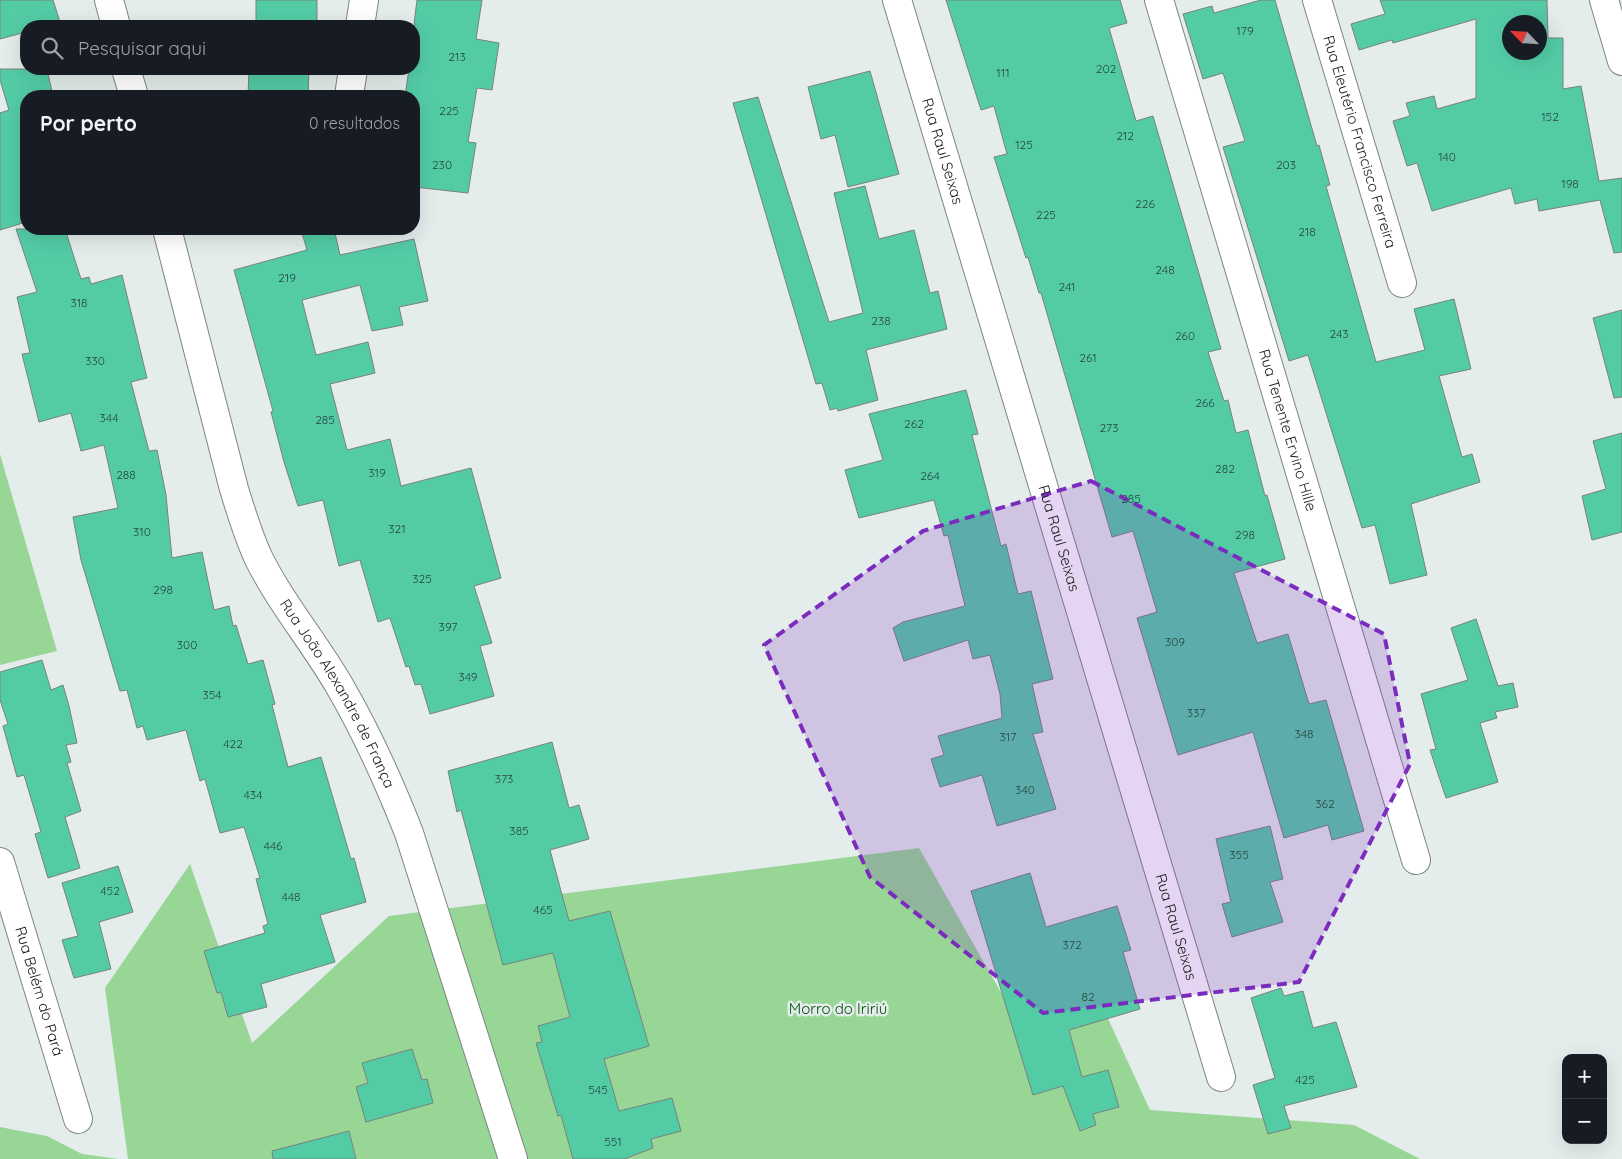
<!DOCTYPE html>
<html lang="pt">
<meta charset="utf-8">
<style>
:root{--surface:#171b24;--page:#20242c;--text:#f1f3f6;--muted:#9ea1a6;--line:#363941}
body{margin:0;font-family:Quicksand,sans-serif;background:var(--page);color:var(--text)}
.controls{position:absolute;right:15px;bottom:15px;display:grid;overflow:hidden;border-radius:10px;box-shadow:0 5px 20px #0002}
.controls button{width:45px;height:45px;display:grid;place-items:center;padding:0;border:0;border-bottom:1px solid var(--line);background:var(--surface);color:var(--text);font:25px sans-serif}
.compass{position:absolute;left:1502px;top:15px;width:45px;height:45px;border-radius:50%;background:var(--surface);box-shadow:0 5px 20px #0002;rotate:295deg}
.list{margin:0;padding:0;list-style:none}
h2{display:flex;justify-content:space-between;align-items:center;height:65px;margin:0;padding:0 20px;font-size:21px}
h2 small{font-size:16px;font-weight:400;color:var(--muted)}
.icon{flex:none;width:28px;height:28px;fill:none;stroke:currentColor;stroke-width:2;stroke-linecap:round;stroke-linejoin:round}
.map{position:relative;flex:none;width:1622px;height:1159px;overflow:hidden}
.search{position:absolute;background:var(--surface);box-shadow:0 5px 20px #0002;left:20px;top:20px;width:400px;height:55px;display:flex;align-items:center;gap:12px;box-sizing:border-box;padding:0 18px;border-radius:20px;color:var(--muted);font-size:19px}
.panel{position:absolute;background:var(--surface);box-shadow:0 5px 20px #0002;left:20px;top:90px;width:400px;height:145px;border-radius:20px}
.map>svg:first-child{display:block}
.green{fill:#97d695}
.building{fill:#53cca6;stroke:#7a817e;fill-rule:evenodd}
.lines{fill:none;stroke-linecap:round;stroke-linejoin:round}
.minor-casing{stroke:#7d8484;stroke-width:30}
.minor{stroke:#fff;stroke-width:28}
.marked{fill:#7b2cbf;fill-opacity:0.2;stroke:#7b2cbf;stroke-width:4;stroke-dasharray:10 6;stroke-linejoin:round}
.labels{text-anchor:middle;stroke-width:5;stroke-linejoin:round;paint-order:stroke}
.number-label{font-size:12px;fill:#27463d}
.street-label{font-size:15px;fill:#181a1a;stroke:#e4ecec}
.park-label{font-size:15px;fill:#004e08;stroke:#e4ecec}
</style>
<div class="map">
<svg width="1622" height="1159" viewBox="0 0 1622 1159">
<rect width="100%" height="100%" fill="#e4ecec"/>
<g class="green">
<path d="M0,454L57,651L0,665Z"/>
<path d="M919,848L1020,1026L1093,986L1150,1110L1354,1125L1420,1159H128L105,988L190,864L252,1043L389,916Z"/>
<path d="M0,1127L47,1136L82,1154L119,1159H0Z"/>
</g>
<g class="building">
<path d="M0,0H53L60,22L45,26H26V32L0,39Z"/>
<rect x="256" y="0" width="61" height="26"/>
<path d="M417,0H482L476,39L499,43L492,90L477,88L468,142L476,143L468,193L414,187V96H405L409,69H414V24Z"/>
<path d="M946,0H1120L1127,23L1109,28L1136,121L1153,116L1221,349L1208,352L1224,401L1228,400L1236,433L1248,430L1265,496L1267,495L1285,559L1234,573L1257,643L1288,634L1309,704L1326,700L1364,831L1332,840L1328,825L1284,838L1253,732L1178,755L1137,618L1157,612L1133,531L1112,537L1041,293H1039L1028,257L1026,258L994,157L1007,154L994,106L981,110Z"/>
<path d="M1261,0H1275L1317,146L1319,145L1330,185L1326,186L1376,362L1425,350L1414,309L1454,299L1471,369L1439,376L1462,457L1472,454L1480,482L1411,504L1427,575L1390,584L1375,525L1362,528L1308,355L1289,361L1223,147L1245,141L1223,73L1203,79L1183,14L1212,6L1214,13Z"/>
<path d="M1380,0H1547L1548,38H1563V89L1581,86L1599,181L1622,178V252L1614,253L1600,200L1539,211L1537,199L1515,204L1511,188L1432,211L1417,163L1407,166L1393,121L1410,116L1406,103L1434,96L1437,109L1476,98V19L1393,43L1392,40L1359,50L1351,24L1385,14ZM1510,22H1540V52H1510Z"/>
<path d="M0,69H47L53,96H26V222L0,230V113L9,110L0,80Z"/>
<path d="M249,69H309L308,96H248Z"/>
<path d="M870,71L899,174L848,187L835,135L821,139L808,87Z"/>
<path d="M758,97L829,322L863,313L834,193L865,186L879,239L914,230L930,293L938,291L947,329L866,350L878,400L838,411L837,408L830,410L822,383L816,384L733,103Z"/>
<path d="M16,229H65L81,279L89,277L91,284L122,275L147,378L131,382L149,451L157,450L166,495L172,558L202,552L214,610L229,606L233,626L236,625L248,664L263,660L275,704L272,705L288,767L321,757L351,859L354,858L366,902L320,915L335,962L261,984L267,1007L228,1017L221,992L217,993L204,951L265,933L263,926L268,924L256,879L260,878L244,827L220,833L205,779L200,781L186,730L147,740L143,726L137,728L127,690L120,691L81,560L73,517L118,508L104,445L81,451L71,413L39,422L22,354L30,353L17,297L37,292Z"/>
<path d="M320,229H334L340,255L414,239L428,301L399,307L403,325L372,331L360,285L302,300L316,355L368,342L375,373L330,384L347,450L390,439L401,486L471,468L501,578L474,586L492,643L480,646L494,696L430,714L421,684L415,685L409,666L406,667L390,618L378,622L360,560L339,566L323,500L298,506L284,462L271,412L273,411L234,270L307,250L302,233Z"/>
<path d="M1622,310V397L1614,398L1593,318Z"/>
<path d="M966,390L978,434L972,435L1001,546L1006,544L1018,594L1031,591L1053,679L1032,684L1043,732L1033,734L1056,809L997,826L982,775L940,787L931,759L944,755L938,736L1002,718L1000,694L990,655L973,659L968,640L904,661L893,628L903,622L965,606L948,535L944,536L934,500L859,518L845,470L883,460L869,414Z"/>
<path d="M1622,433V532L1592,540L1582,496L1606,489L1593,441Z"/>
<path d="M1476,619L1498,686L1513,683L1518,707L1495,712L1497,718L1480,723L1498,782L1446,798L1430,750L1436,749L1421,694L1468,680L1451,628Z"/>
<path d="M42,660L51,690L63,685L69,706L77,743L66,745L71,762L67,763L81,811L65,817L80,868L48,878L35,834L41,832L24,775L17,777L3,726L8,724L0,700V672Z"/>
<path d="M552,742L569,808L579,805L589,839L550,850L569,921L610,911L649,1046L604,1059L619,1111L672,1098L681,1131L651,1139L653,1148L624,1159H573L561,1115L558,1116L536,1043L542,1042L538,1026L570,1017L553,953L503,965L461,810L457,812L448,771Z"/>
<path d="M1270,826L1283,879L1270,882L1283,922L1232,937L1222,904L1231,902L1216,839Z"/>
<path d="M118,866L133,912L99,922L111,969L74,978L62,940L78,936L62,883Z"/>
<path d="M1030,873L1046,927L1117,906L1131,950L1123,952L1140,1009L1069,1030L1082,1077L1108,1070L1119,1107L1093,1114L1096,1125L1080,1131L1063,1086L1033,1095L971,891Z"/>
<path d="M1281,988L1284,996L1303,991L1313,1028L1336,1022L1357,1087L1284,1106L1291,1128L1268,1134L1253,1085L1275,1078L1251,998Z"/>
<path d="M412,1049L422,1080L427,1079L433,1103L366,1122L356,1087L368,1083L362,1063Z"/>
<path d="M349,1131L356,1159H273L272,1151Z"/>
</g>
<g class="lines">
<defs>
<g id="minor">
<path d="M109,0L116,26"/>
<path id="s1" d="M897,0L1221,1077"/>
<path id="s2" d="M1159,0L1416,860"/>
<path id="s3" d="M1317,0L1402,283"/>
<path d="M1604,0L1622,61"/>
<path d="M360,26L364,0"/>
<path d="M126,69L134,96"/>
<path d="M349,96L353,69"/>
<path id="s4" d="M167,229L234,489C241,512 248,535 258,557C280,602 314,642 339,685C367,733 389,782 409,833L513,1159"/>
<path id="s5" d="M0,862L78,1119"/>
</g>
</defs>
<use href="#minor" class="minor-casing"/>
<use href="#minor" class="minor"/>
</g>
<path class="marked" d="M1091,481L1384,634L1410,764L1299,982L1043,1013L870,877L764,645L923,531Z"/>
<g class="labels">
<g class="number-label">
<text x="1245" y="35">179</text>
<text x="457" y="61">213</text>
<text x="1106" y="73">202</text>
<text x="1003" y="77">111</text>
<text x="449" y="115">225</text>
<text x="1550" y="121">152</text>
<text x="1125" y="140">212</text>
<text x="1024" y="149">125</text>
<text x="1447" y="161">140</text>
<text x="442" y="169">230</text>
<text x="1286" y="169">203</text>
<text x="1570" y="188">198</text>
<text x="1145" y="208">226</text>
<text x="1046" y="219">225</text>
<text x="1307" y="236">218</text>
<text x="1165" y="274">248</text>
<text x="287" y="282">219</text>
<text x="1067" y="291">241</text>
<text x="79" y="307">318</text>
<text x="881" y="325">238</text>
<text x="1339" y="338">243</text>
<text x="1185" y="340">260</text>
<text x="1088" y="362">261</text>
<text x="95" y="365">330</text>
<text x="1205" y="407">266</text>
<text x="109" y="422">344</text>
<text x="325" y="424">285</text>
<text x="914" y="428">262</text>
<text x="1109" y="432">273</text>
<text x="1225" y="473">282</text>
<text x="377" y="477">319</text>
<text x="126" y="479">288</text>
<text x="930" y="480">264</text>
<text x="1131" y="503">285</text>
<text x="397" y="533">321</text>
<text x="142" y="536">310</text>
<text x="1245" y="539">298</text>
<text x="422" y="583">325</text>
<text x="163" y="594">298</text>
<text x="448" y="631">397</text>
<text x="1175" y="646">309</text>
<text x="187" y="649">300</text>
<text x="468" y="681">349</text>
<text x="212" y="699">354</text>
<text x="1196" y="717">337</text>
<text x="1304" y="738">348</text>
<text x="1008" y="741">317</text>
<text x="233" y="748">422</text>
<text x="504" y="783">373</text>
<text x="1025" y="794">340</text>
<text x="253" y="799">434</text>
<text x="1325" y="808">362</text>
<text x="519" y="835">385</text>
<text x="273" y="850">446</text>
<text x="1239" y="859">355</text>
<text x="110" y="895">452</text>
<text x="291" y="901">448</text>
<text x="543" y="914">465</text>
<text x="1072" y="949">372</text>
<text x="1088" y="1001">82</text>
<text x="1305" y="1084">425</text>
<text x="598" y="1094">545</text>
<text x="613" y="1146">551</text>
</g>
<g class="street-label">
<text dy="5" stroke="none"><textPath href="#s3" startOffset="148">Rua Eleutério Francisco Ferreira</textPath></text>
<text dy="5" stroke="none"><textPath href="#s1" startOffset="158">Rua Raul Seixas</textPath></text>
<text dy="5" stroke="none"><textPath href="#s2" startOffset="449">Rua Tenente Ervino Hille</textPath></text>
<text dy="5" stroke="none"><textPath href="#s1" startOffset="562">Rua Raul Seixas</textPath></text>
<text dy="5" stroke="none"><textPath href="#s4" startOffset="499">Rua João Alexandre de França</textPath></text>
<text dy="5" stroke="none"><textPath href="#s1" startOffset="968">Rua Raul Seixas</textPath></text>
<text dy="5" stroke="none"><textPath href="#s5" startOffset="135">Rua Belém do Pará</textPath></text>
</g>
<g class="park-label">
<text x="838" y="1014">Morro do Iririú</text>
</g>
</g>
</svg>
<div class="controls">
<button>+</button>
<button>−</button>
</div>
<svg class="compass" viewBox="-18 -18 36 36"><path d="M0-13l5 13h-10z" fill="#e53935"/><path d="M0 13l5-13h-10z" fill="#9ea1a6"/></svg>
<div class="search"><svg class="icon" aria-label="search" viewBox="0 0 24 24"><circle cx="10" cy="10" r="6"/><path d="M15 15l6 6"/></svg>Pesquisar aqui</div>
<section class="panel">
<h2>Por perto<small>0 resultados</small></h2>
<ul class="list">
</ul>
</section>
</div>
